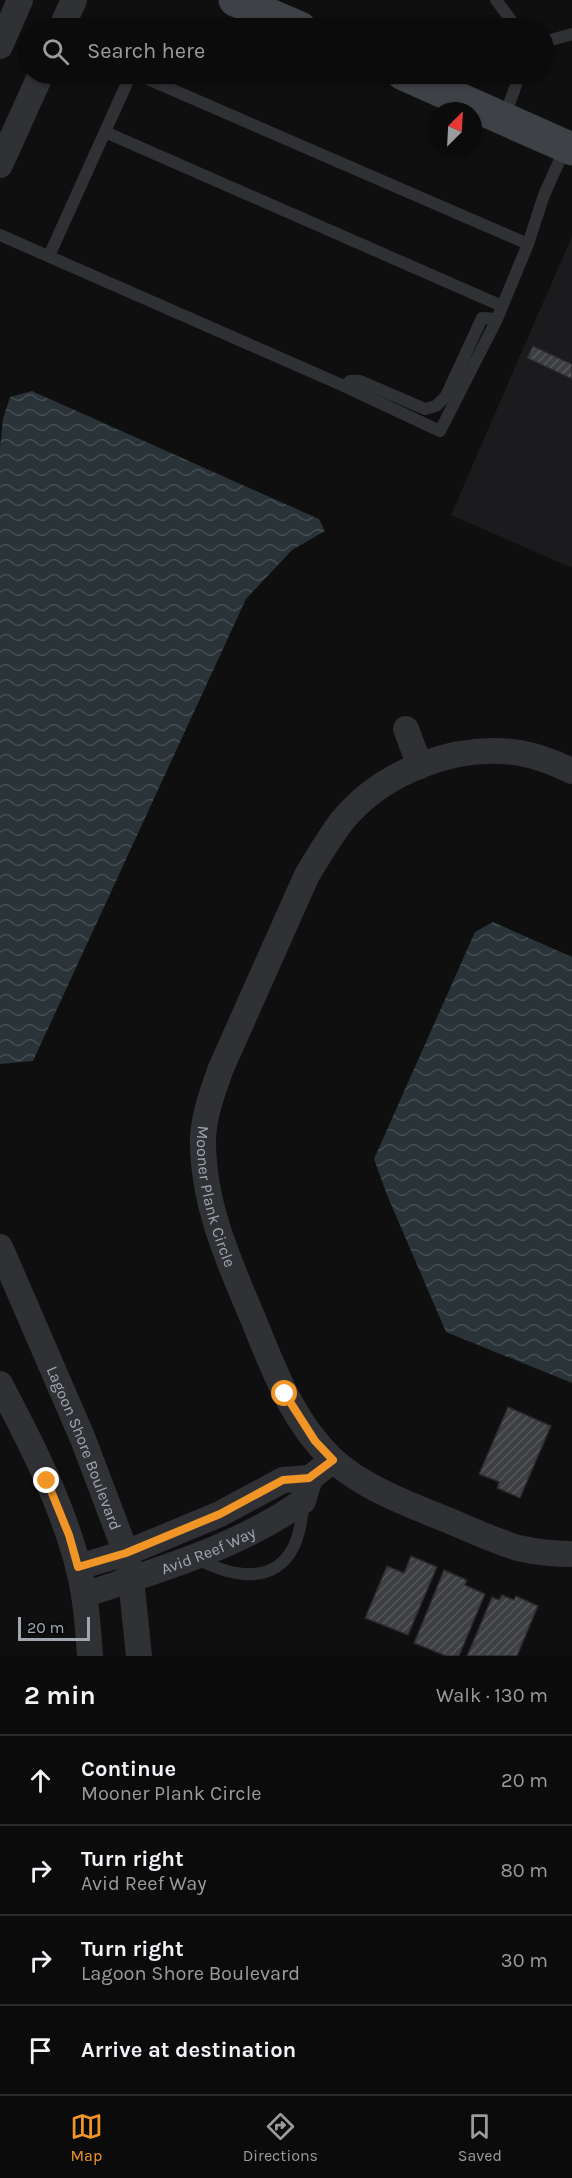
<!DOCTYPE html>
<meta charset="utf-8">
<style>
:root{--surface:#0b0b0c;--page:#19191a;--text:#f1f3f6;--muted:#9a9b9d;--line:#2b2b2d;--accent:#f19626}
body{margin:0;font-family:Karla,sans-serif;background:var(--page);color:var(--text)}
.compass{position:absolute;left:428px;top:102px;width:54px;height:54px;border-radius:50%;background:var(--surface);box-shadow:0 2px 4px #0004;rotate:24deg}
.scale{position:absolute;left:18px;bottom:15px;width:72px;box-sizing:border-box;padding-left:6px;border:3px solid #a0a7b1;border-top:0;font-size:16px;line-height:21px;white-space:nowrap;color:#a0a7b1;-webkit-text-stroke:4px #0a0a0b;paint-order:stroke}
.stop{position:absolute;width:18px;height:18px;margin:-14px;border:4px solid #f19626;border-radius:50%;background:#fff}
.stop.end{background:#f19626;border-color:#fff;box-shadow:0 2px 6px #0008}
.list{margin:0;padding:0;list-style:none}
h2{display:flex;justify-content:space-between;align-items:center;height:78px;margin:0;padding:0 24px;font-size:26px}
h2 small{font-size:20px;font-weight:400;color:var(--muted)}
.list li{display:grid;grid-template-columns:39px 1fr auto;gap:18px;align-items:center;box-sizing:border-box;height:90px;padding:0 24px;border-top:2px solid var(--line)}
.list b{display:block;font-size:22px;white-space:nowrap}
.list p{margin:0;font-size:20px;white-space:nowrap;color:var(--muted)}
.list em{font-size:20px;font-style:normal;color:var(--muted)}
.icon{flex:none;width:33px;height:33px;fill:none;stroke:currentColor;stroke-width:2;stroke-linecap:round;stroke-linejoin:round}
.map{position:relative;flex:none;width:572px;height:1656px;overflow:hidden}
.search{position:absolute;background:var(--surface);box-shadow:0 2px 4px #0004;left:18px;right:18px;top:18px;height:66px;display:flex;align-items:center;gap:15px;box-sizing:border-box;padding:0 21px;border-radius:33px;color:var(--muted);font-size:22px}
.sheet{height:438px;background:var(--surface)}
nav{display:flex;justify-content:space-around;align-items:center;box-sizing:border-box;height:84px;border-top:2px solid var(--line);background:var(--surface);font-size:16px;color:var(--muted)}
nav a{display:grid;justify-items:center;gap:3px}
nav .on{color:var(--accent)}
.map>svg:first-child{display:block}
.built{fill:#1b1b1d}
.water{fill:url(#water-waves)}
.building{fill:url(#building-hatch);stroke:#29292c;stroke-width:1.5}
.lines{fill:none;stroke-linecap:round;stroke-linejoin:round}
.lane{stroke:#303135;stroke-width:12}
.street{stroke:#303135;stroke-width:26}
.secondary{stroke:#3e4145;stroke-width:33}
.route{stroke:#f19626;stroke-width:8}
.labels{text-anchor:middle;stroke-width:4.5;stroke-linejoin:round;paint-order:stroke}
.street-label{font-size:16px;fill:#a0a7b1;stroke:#0a0a0b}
</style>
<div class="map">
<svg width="572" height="1656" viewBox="0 0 572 1656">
<defs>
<pattern id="water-waves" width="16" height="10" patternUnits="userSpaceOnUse" patternTransform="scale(1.5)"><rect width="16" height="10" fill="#293338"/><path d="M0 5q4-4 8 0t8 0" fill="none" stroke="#454e52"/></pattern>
<pattern id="building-hatch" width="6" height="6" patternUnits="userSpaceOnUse" patternTransform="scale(1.5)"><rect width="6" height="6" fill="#3e3f43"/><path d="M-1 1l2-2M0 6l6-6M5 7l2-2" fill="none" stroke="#57585c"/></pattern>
</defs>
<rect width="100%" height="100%" fill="#0f0f10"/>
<path class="built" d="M572,236V568L451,515Z"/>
<g class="water">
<path d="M32,391L319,519L325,531L292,550L246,599L33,1061L0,1064V448L3,419L10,397Z"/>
<path d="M493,922L572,957V1383L446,1332L387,1195L374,1159L475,932Z"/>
</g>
<g class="building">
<path d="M533,346L572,364V379L527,358Z"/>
<path d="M508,1407L551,1426L520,1498L497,1488L499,1482L479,1474Z"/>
<path d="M411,1556L437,1567L408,1635L365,1618L387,1566L404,1573Z"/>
<path d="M444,1570L467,1580L465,1585L485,1594L459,1656H446L414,1643Z"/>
<path d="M502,1595L514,1600L516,1596L538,1606L517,1656H467L492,1597L499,1600Z"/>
</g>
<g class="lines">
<g class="lane">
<path d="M496,0L517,28"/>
<path d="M544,42L572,34"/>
<path d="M136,74L528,244"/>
<path d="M504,118L520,74"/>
<path d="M105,132L502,306"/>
<path d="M0,235L344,386L440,431L497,319L528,244L544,195L566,146"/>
<path d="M49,256L131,74"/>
<path d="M344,386L350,381H360L425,409L436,406L446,396L482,318L497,319"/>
<path d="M195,1558C257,1590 300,1576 303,1502"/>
</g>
<g class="street">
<path d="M61,28L74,0"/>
<path d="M0,46L20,0"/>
<path d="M0,165L41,74"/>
<path d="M406,729L420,766"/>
<path id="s1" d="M572,771C555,763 538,756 520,753C456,743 383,771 342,821C329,838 318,857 307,875L221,1068C213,1091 204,1114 203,1138C202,1203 229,1262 254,1321C274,1370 292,1420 331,1458C361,1487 412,1506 450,1521C473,1531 495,1541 518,1548C536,1552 554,1554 572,1554"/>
<path id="s2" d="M0,1247L83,1439L126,1553L131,1579L139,1656"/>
<path d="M0,1384C31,1443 63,1505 79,1570C86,1598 88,1627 90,1656"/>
<path d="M78,1567L126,1553L220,1514L283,1480L310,1478L333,1460"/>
<path id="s3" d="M84,1595C158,1570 239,1547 303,1501L310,1478"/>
</g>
<g class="secondary">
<path d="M235,0L300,28"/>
<path d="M403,74L572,149"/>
</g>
</g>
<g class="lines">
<path class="route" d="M47,1481L69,1535L78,1567L126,1553L220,1514L283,1480L309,1478L333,1460L315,1441L285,1394"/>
</g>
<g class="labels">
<g class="street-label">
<text dy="6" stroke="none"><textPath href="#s1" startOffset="662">Mooner Plank Circle</textPath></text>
<text dy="6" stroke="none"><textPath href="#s2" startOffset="218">Lagoon Shore Boulevard</textPath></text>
<text dy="6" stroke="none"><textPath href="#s3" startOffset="132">Avid Reef Way</textPath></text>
</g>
</g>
</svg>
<svg class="compass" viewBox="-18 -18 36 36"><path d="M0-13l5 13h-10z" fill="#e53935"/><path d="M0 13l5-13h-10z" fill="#9a9b9d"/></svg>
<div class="scale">20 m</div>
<div class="stop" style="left:285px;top:1394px"></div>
<div class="stop end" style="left:47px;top:1481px"></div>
<div class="search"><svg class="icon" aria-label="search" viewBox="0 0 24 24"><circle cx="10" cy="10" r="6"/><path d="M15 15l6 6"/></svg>Search here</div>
</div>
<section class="sheet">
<h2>2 min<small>Walk · 130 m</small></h2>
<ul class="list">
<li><svg class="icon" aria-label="ahead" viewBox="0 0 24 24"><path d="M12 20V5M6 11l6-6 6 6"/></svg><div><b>Continue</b><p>Mooner Plank Circle</p></div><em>20 m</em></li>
<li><svg class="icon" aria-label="right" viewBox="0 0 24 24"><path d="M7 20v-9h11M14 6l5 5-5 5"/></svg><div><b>Turn right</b><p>Avid Reef Way</p></div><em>80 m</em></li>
<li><svg class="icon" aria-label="right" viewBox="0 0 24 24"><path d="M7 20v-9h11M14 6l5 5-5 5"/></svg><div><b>Turn right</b><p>Lagoon Shore Boulevard</p></div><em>30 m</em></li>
<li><svg class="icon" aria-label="arrive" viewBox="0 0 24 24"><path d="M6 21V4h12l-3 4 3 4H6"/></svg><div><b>Arrive at destination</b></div></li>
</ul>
</section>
<nav>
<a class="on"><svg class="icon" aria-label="map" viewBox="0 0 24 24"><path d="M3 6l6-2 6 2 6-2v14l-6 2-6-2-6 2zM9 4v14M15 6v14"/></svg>Map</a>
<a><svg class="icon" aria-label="directions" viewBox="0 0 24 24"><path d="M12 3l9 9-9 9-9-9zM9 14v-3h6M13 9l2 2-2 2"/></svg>Directions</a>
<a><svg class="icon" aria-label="saved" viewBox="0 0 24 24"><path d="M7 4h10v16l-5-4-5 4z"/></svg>Saved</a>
</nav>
